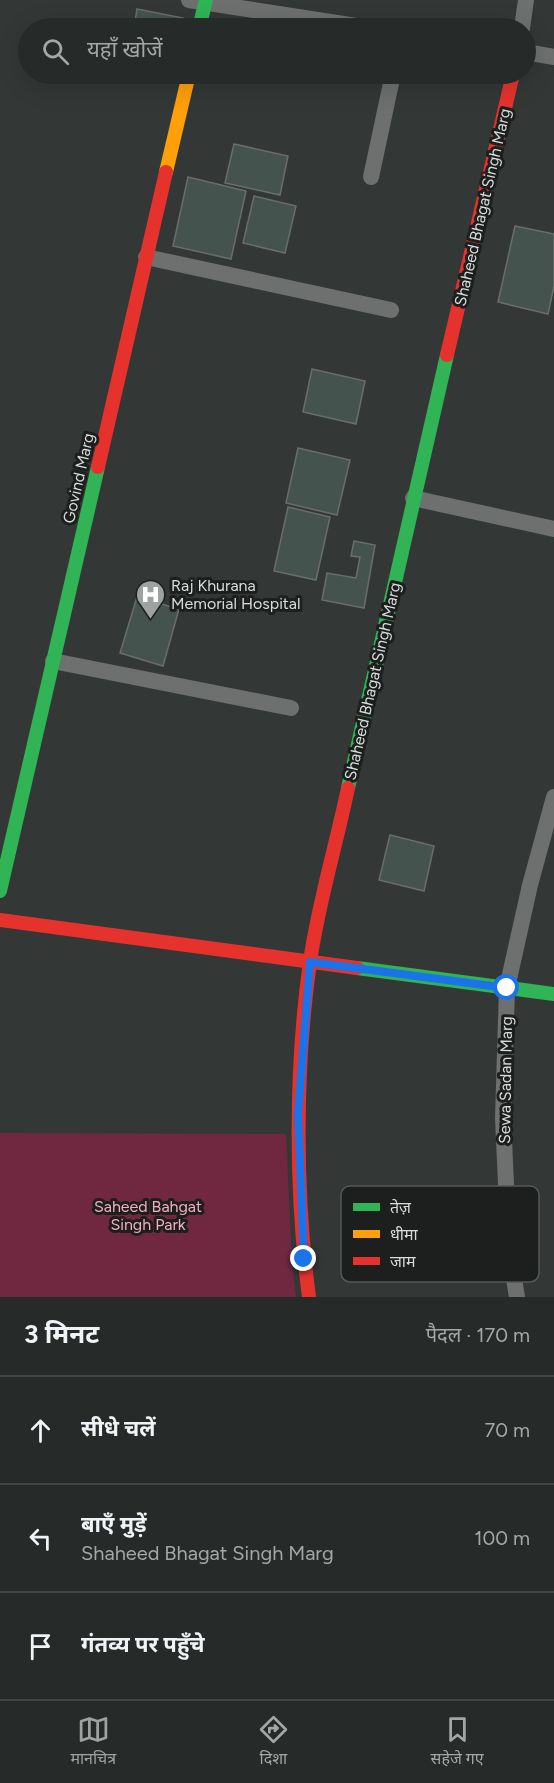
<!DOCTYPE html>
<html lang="hi">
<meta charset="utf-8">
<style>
:root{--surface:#262a28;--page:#2e3230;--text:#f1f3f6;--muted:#a4a7a8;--line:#424645;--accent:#9ea3a1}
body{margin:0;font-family:Figtree,"Noto Sans Devanagari",sans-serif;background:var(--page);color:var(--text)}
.stop{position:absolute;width:18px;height:18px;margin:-14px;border:4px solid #1a73e8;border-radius:50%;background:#fff}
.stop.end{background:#1a73e8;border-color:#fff;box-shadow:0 2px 6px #0008}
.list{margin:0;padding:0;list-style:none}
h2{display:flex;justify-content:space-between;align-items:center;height:78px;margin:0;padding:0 24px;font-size:26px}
h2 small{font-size:20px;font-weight:400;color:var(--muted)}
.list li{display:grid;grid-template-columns:39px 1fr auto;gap:18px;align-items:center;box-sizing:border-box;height:108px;padding:0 24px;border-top:2px solid var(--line)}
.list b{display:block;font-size:22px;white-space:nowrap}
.list p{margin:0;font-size:20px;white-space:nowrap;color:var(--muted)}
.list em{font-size:20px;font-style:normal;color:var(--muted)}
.icon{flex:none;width:33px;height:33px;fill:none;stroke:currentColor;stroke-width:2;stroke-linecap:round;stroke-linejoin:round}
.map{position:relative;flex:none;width:554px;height:1297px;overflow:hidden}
.search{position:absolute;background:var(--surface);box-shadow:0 6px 24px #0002;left:18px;right:18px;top:18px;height:66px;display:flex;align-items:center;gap:15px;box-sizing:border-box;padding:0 21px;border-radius:33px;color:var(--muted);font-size:22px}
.sheet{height:402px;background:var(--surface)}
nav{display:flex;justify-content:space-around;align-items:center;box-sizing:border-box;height:84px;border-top:2px solid var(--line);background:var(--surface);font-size:16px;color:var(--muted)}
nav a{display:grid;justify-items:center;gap:3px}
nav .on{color:var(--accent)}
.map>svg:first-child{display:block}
.green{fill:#702841}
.building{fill:#45534f;stroke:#696d6b;stroke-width:1.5}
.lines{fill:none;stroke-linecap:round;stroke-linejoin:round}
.street{stroke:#6e6f6f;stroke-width:16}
.fast{stroke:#30b455;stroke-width:14}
.slow{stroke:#ff9f0a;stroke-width:14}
.jam{stroke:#e5322d;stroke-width:14}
.route{stroke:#1a73e8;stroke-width:8}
.labels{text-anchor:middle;stroke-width:6;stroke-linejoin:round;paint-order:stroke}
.street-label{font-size:16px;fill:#d8dddb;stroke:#1c1f1e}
.poi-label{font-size:16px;fill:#d8dddb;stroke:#1c1f1e;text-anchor:start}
.park-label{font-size:16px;fill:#f7adc0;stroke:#1c1f1e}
.key{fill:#1c1f1e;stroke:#545857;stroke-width:1.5}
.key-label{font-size:16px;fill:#d8dddb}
</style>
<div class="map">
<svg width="554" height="1297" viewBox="0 0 554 1297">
<rect width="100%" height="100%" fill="#333836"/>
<path class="green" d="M0,1133L286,1134L292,1263L296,1297H0Z"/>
<g class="building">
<path d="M137,9L183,18L181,28H134Z"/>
<path d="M234,144L288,156L280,195L225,183Z"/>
<path d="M188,177L246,191L231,259L173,246Z"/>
<path d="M254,196L296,206L285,253L243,243Z"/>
<path d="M515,226L554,234V286L548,314L498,302Z"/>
<path d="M312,369L365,381L356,424L303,412Z"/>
<path d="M298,448L350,460L337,515L286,503Z"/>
<path d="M288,507L330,517L316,580L274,571Z"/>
<path d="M354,541L375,545L364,608L322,600L327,573L356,578L360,557L351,556Z"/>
<path d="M137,597L179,609L163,666L120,653Z"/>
<path d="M390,835L434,846L424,891L379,880Z"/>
</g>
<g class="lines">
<g class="street">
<path d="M189,0L369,28"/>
<path d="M522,28L526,0"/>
<path d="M526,52L554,57"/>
<path d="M371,177L393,74"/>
<path d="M146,257L391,310"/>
<path d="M413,498L554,529"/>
<path d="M53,661L291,708"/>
<path d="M517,1297L509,1249L503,1118L507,988L530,885L554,797"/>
</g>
<g class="fast">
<path d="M199,28L206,0"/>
<path d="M348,788L447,355"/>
<path d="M0,891L98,467"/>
<path d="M357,968L554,994"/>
</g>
<path class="slow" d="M166,172L189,74"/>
<g class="jam">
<path d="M447,355L513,74"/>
<path d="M98,467L166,172"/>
<path d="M0,920L357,968"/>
<path d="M309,1297C295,1191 295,1068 310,962C318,904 336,846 348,788"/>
</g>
</g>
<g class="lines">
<path class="route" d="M304,1259L298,1114L310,962L507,988"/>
</g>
<defs>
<symbol id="hospital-pin" viewBox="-11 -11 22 30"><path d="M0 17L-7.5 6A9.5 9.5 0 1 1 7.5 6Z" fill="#9ea3a1" stroke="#1c1f1e"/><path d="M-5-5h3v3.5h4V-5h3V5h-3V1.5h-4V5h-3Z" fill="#fff"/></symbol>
</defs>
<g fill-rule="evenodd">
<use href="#hospital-pin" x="134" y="578" width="33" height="45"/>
</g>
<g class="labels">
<g class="street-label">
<text transform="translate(482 207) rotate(-77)" y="6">Shaheed Bhagat Singh Marg</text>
<text transform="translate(78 478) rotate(-77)" y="6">Govind Marg</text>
<text transform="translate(372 681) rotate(-77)" y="6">Shaheed Bhagat Singh Marg</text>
<text transform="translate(505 1080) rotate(-89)" y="6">Sewa Sadan Marg</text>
</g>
<g class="poi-label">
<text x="171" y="591">Raj Khurana<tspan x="171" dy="18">Memorial Hospital</tspan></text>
</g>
<g class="park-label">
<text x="148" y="1212">Saheed Bahgat<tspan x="148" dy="18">Singh Park</tspan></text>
</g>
</g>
<rect x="341" y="1186" width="198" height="96" rx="9" class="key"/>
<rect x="353" y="1203" width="27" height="8" fill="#30b455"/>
<rect x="353" y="1230" width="27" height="8" fill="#ff9f0a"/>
<rect x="353" y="1257" width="27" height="8" fill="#e5322d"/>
<g class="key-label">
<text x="390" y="1213">तेज़</text>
<text x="390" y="1240">धीमा</text>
<text x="390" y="1267">जाम</text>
</g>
</svg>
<div class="stop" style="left:507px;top:988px"></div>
<div class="stop end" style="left:304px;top:1259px"></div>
<div class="search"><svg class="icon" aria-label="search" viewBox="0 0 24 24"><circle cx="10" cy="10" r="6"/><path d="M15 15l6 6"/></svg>यहाँ खोजें</div>
</div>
<section class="sheet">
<h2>3 मिनट<small>पैदल · 170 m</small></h2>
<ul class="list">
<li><svg class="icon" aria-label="ahead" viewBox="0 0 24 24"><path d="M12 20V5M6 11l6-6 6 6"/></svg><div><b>सीधे चलें</b></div><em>70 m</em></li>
<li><svg class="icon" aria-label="left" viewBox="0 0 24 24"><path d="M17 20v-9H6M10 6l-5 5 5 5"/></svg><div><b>बाएँ मुड़ें</b><p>Shaheed Bhagat Singh Marg</p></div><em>100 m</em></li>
<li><svg class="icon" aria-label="arrive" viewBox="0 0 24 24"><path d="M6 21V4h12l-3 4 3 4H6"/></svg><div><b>गंतव्य पर पहुँचे</b></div></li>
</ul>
</section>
<nav>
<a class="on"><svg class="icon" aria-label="map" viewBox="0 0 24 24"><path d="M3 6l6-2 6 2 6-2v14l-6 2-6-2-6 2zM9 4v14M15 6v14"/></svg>मानचित्र</a>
<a><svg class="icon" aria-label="directions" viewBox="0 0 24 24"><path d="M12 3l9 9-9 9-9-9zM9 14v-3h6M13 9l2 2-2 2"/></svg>दिशा</a>
<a><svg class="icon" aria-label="saved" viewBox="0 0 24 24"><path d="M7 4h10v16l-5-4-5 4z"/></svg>सहेजे गए</a>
</nav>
